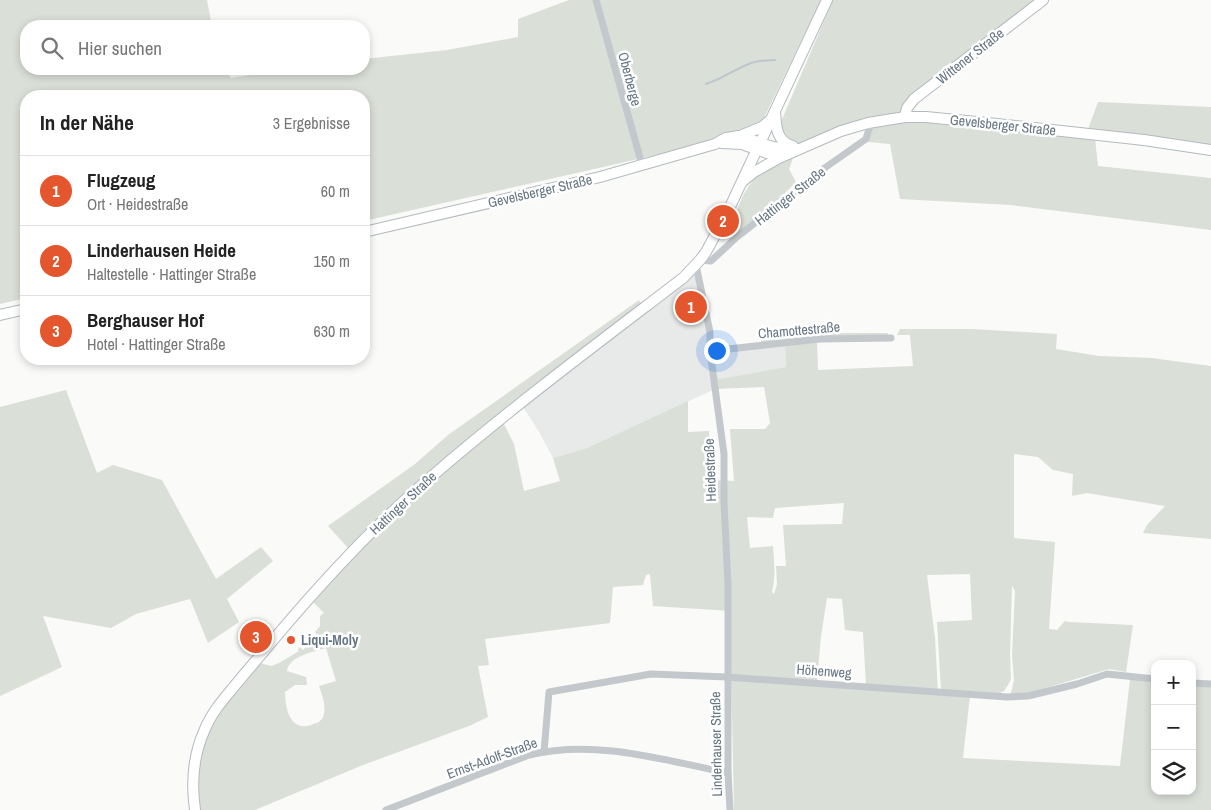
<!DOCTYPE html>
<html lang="de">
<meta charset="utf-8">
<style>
:root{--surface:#fff;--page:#f6f6f6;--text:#222;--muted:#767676;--line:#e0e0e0;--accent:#e4572e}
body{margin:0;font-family:"Archivo Narrow",sans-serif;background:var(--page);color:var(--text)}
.controls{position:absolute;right:15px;bottom:15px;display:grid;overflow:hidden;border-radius:10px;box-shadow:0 2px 8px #0003}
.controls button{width:45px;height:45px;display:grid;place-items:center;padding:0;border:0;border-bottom:1px solid var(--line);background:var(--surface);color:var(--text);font:25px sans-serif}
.you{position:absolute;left:716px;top:350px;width:18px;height:18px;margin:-12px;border:4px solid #fff;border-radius:50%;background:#1a73e8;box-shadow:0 0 0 8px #1a73e833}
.badge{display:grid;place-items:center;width:32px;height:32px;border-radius:50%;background:var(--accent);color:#fff;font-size:16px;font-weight:700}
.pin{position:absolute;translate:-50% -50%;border:2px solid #fff;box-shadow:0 1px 5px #0006}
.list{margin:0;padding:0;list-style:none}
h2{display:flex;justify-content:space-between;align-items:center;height:65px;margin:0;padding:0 20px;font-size:21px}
h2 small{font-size:16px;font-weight:400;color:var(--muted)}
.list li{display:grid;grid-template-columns:32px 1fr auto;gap:15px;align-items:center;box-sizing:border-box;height:70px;padding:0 20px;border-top:1px solid var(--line)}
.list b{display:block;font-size:19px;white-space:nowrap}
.list p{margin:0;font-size:16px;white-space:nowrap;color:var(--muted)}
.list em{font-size:16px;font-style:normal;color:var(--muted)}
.icon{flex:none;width:28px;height:28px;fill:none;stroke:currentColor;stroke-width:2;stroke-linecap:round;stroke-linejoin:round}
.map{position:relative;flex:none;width:1211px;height:810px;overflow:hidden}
.search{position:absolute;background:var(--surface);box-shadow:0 2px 8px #0003;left:20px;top:20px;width:350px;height:55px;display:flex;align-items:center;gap:12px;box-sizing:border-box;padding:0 18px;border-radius:20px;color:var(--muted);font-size:19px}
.panel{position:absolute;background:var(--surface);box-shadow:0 2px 8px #0003;left:20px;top:90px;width:350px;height:275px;border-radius:20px}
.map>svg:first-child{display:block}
.built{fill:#e8e9e9}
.green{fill:#dadfd7;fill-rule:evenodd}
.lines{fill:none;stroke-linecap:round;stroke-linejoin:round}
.stream{stroke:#bbc7cb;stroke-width:2}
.secondary-casing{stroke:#b3babf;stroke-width:12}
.street{stroke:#c3c8cc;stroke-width:7}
.secondary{stroke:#fff;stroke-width:10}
.poi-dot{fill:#e4572e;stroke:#fff;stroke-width:2}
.labels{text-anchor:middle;stroke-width:5;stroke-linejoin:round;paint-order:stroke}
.street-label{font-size:14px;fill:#657683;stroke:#fff}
.poi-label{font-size:14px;font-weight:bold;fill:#657683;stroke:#fff;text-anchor:start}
</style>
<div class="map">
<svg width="1211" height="810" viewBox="0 0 1211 810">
<rect width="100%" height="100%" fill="#fafaf8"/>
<path class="built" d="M698,271L710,351L785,343L786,367L715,380V389L587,448L553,458L560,481L553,458L538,430L523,407Z"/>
<g class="green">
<path d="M0,0H207L212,26H26V69H225L231,78L286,69H364V59L447,50L518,37V19L569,0H821L764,118L761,122L754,127L687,148L364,221V96H26V298L0,304Z"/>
<path d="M833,0H1039L900,114L865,119L800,144H792L784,138L780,124Z"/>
<path d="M1098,102L1211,107V146L1087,132Z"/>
<path d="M910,122H933L1095,138L1098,166L1211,178V230L1011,205L900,199L890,144L868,142L867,140L872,126Z"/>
<path d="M793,158L789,169L796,182L777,201L729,239C734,218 742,186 761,174C771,168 783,163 793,158Z"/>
<path d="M639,300L642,305L471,437L429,472L348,548L328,526L415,464L448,435Z"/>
<path d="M900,329H972L1057,334L1056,349L1099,356L1152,358L1211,366V539L1143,533L1147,525L1165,506L1087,493L1072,496L1073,474L1053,470L1038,457L1014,454V538L1055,542L1049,629L1057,630L1065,621L1069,622L1133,625L1126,672L1109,669L1026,694L1010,697L1014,680L1012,655L1015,591L1012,586L1010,655L1011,679L1008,685L1004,691L1000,693L988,694L941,690L937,622L972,620L970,574L927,575L935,638L938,693L970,696L963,758L1120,766L1130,679L1155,682V791H1192V684L1211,686V810H734L730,611L653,606L650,574L646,575L643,585L613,587L610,623L485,639L489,665L478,666L488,717L469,726L363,765L255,810H199L197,791L199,769L202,748L210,725L221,709L260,663L271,666L279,663L299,651L298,650L299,647L303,650L317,635L315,632L320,626V616L324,613L312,601L343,565L424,488L503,422L514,444L524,491L560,481L553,458L587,448L688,401V432L709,431L710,480L734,481L730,429H765L770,423L764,387L715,389L714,380L786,367L785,343L817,342L818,370L913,366L910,335H897ZM844,503L842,524L783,525L786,566H776L777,584L774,594L772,592C776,577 774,561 773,546L750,548L747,517L773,518L775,508ZM827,598L842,599L845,630L863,632L866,686L817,681L821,636ZM326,648L336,681L319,686C322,695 327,707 323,717C321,722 316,723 311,725C290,732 285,708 285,692L295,685H307L306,677L287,671C289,656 313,652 326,648Z"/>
<path d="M822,333H888V336L762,344L760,336L764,335L765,339Z"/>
<path d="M66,390L97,473L113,465L162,480L216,579L261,547L273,561L227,599L239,622L208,643L190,599L136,614L111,628L43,616L62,667L0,696V407Z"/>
</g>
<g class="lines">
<path class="stream" d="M706,84C722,79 735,69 751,63C759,60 767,61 775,60"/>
<defs>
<g id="secondary">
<path d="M775,111C776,126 776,142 793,146"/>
<path d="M905,117L907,108L914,99L1043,0"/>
<path d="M740,136L762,127L769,121"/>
<path d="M722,143L742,144L770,154L784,155"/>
<path d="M743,181L754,172L779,158L841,131L868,123L905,117H926L997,124L1144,140L1211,150"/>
<path d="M364,232L600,177L715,144L726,138L739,136L773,147L796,149"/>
<path d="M0,315L26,309"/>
<path d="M195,810C191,782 193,755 205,729C211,714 222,701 232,689C246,672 260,656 274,639C322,582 373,526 431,477C512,407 598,343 683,278L700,260L706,252L729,209L827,0"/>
</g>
</defs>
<use href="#secondary" class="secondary-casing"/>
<g class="street">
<path d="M596,0L642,165"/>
<path d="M700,260L711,261L737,237L826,167L866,139L869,129L868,123"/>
<path d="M696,265L710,332V351L724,454V502L728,585V773L730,810"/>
<path d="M710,351L820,339L891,338"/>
<path d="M1192,683L1211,684"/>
<path d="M544,752L549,692L651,674L727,677L1007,697L1028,696L1077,684L1107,674L1155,679"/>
<path d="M386,810L529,755C596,739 663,760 728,773"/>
</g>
<use href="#secondary" class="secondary"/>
</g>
<circle class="poi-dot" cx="291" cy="640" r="5"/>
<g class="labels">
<g class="street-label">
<text transform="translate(970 56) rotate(-38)" y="5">Wittener Straße</text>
<text transform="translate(630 79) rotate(75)" y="5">Oberberge</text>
<text transform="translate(1003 125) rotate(6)" y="5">Gevelsberger Straße</text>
<text transform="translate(540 191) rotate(-13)" y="5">Gevelsberger Straße</text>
<text transform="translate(790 196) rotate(-38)" y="5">Hattinger Straße</text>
<text transform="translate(799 330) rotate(-5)" y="5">Chamottestraße</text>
<text transform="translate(710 470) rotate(-92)" y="5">Heidestraße</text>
<text transform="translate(403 503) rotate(-43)" y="5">Hattinger Straße</text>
<text transform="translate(824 671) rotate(4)" y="5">Höhenweg</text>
<text transform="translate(716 744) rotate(-91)" y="5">Linderhauser Straße</text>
<text transform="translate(492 758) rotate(-20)" y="5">Ernst-Adolf-Straße</text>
</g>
<g class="poi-label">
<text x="301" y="645">Liqui-Moly</text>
</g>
</g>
</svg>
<div class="controls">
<button>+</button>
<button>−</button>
<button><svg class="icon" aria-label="layers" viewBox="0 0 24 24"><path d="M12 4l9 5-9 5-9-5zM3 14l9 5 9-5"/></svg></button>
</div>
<div class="you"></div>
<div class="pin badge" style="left:691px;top:307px">1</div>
<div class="pin badge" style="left:723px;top:221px">2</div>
<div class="pin badge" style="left:256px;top:637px">3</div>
<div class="search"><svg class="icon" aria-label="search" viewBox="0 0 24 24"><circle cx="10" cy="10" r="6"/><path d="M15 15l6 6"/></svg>Hier suchen</div>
<section class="panel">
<h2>In der Nähe<small>3 Ergebnisse</small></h2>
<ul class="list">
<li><span class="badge">1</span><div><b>Flugzeug</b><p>Ort · Heidestraße</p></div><em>60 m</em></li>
<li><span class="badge">2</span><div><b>Linderhausen Heide</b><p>Haltestelle · Hattinger Straße</p></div><em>150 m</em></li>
<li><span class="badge">3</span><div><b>Berghauser Hof</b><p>Hotel · Hattinger Straße</p></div><em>630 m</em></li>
</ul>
</section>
</div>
